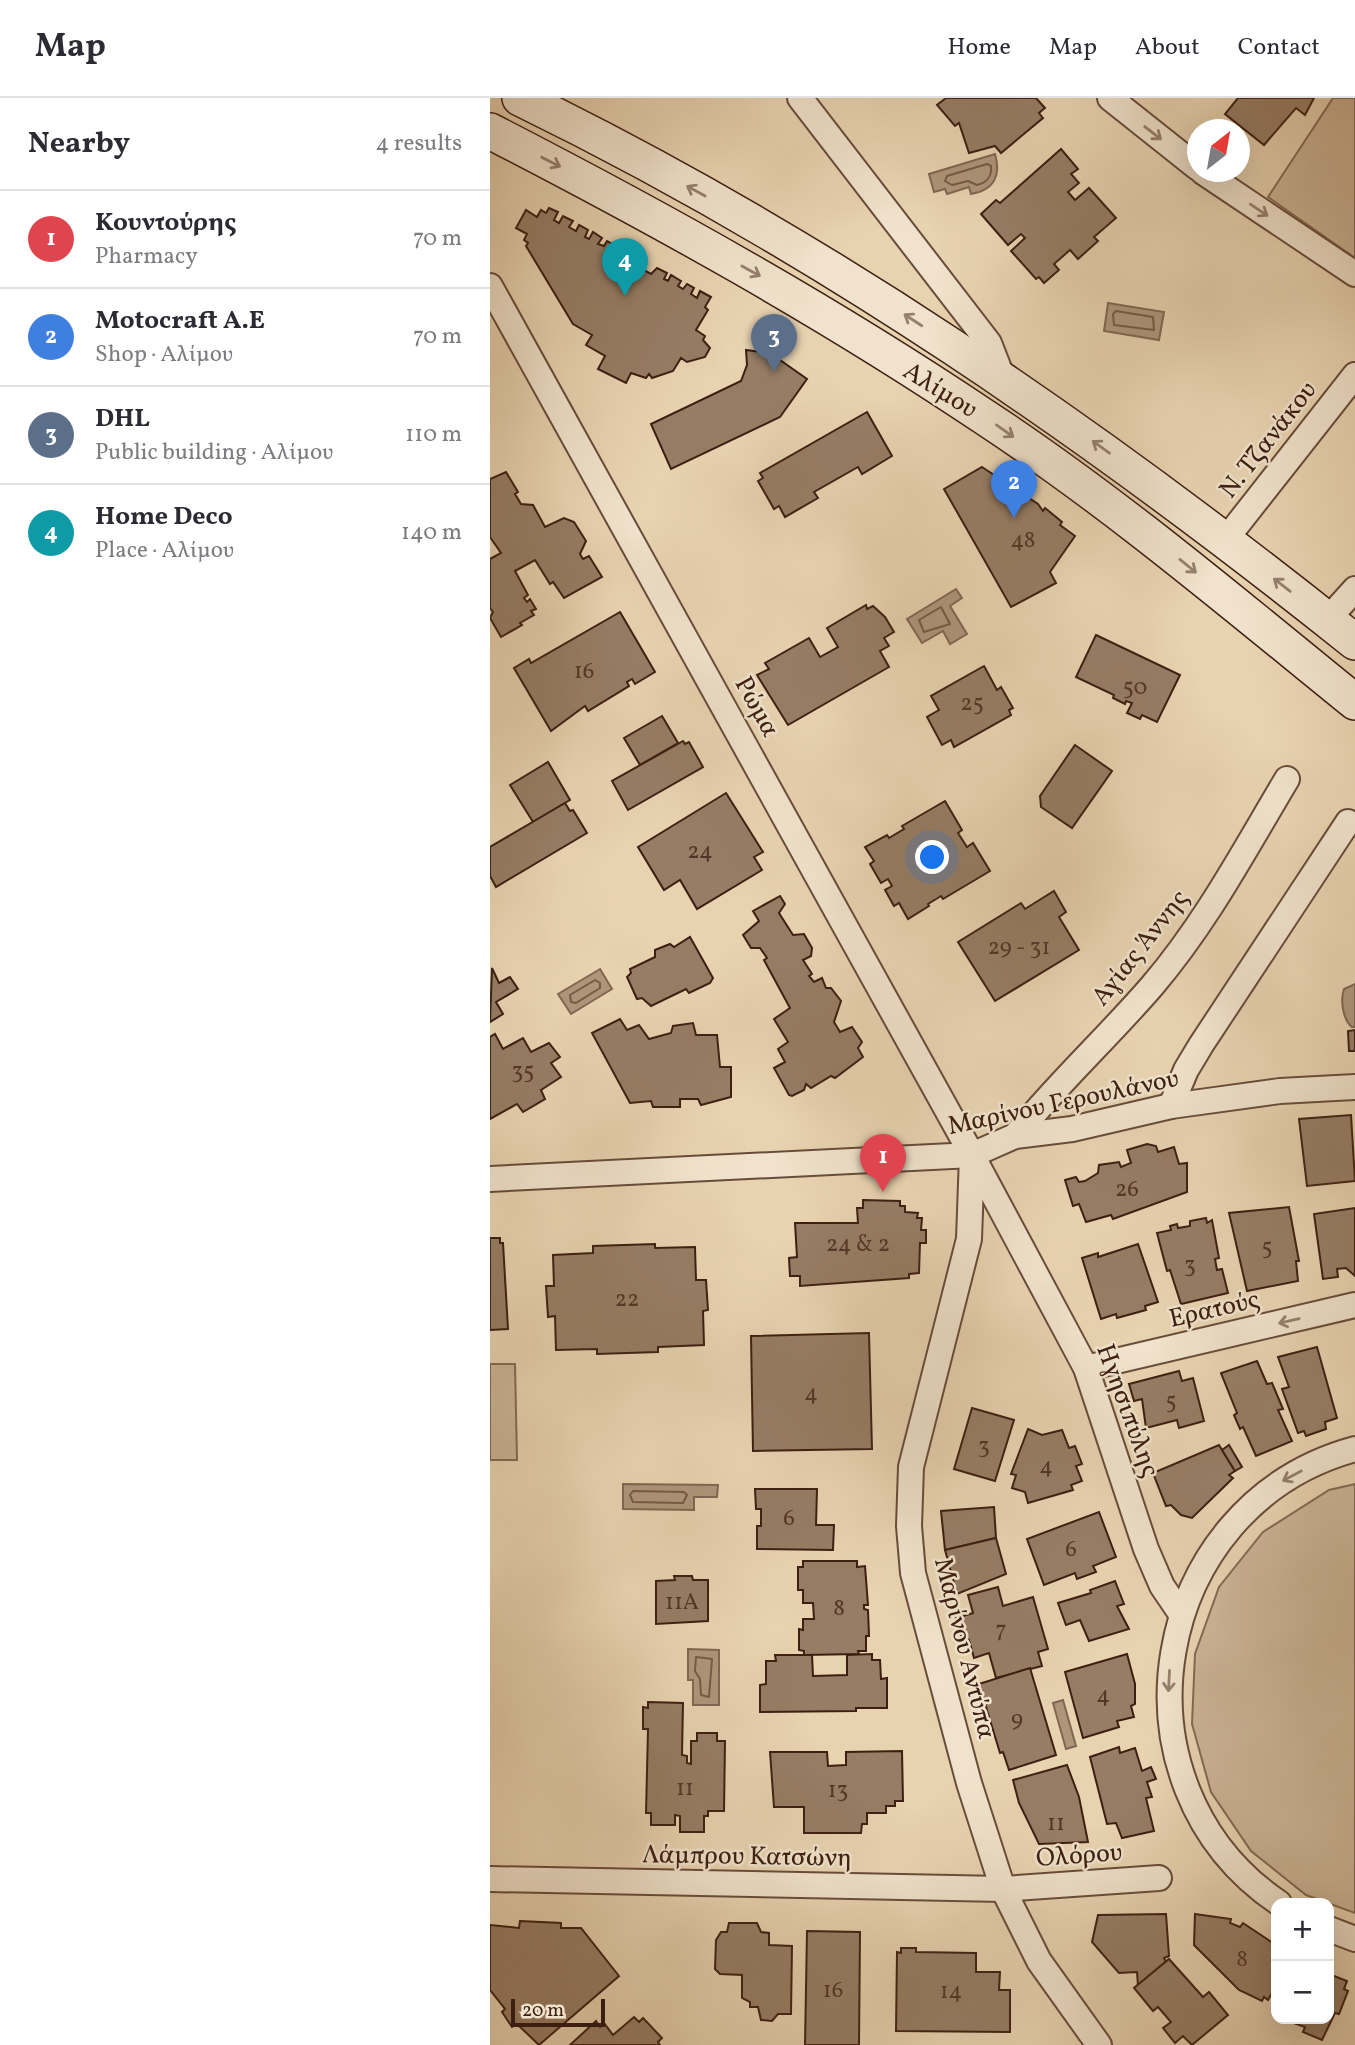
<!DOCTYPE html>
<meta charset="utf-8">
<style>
:root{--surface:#fff;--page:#f2f2f3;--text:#2b2b33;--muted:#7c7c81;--line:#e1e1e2;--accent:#8f2418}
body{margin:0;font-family:Vollkorn,serif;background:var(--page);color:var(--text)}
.controls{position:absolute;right:21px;bottom:21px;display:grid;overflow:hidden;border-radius:14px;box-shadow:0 7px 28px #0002}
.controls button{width:63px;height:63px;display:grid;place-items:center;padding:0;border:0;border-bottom:2px solid var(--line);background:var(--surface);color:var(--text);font:35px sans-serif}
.compass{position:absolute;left:697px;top:21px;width:63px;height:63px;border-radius:50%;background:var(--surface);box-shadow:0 7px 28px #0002;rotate:31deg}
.scale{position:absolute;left:21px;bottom:18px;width:94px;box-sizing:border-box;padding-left:7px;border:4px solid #3d1f12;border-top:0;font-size:19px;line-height:24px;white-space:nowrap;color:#3d1f12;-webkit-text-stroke:5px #f0e2cc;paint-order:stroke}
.you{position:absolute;left:443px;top:760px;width:24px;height:24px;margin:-18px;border:5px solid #fff;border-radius:50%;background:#1a73e8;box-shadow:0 0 0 10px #1a73e833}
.badge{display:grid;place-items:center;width:46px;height:46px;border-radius:50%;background:var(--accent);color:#fff;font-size:23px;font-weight:700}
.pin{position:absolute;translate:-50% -58px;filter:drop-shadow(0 2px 4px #0008)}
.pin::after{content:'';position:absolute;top:37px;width:24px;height:21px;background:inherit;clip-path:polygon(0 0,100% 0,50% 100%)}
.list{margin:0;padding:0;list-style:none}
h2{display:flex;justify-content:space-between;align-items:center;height:91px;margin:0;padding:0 28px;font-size:30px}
h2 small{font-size:23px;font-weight:400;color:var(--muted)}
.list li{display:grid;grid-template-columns:46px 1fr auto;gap:21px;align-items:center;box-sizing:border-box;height:98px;padding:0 28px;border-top:2px solid var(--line)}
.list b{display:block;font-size:26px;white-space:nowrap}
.list p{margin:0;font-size:23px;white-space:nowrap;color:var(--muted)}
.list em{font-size:23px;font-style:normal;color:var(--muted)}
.map{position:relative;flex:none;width:865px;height:1947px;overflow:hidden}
header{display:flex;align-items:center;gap:42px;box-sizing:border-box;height:98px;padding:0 35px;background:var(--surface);border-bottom:2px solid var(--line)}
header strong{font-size:33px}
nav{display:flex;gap:38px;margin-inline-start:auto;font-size:24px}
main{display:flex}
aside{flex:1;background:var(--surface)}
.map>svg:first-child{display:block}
.green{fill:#cbb496;stroke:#846a54;stroke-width:2}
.water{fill:#ae967b;stroke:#816651;stroke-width:2}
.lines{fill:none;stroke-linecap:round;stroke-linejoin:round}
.shore{stroke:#765a46;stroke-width:2}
.building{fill:#967d65;stroke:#3d1f12;stroke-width:2}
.street-casing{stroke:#684c3a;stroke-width:28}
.secondary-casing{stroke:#3d1f12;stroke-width:38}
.street{stroke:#f0e2cc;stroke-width:24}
.secondary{stroke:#f0e2cc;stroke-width:35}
.oneway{stroke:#96806f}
.labels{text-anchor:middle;stroke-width:5;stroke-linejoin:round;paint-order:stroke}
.number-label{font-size:23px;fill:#533627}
.street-label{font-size:26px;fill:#3d1f12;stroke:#f0e2cc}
</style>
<header>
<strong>Map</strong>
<nav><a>Home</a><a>Map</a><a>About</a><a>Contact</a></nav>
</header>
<main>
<aside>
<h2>Nearby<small>4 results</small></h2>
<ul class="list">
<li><span class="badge" style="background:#e0444e">1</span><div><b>Κουντούρης</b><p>Pharmacy</p></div><em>70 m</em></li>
<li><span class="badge" style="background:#3f7fe0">2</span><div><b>Motocraft Α.Ε</b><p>Shop · Αλίμου</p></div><em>70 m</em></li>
<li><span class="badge" style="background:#5c6f8a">3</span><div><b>DHL</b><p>Public building · Αλίμου</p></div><em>110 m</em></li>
<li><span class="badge" style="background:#0f9aa8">4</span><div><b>Home Deco</b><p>Place · Αλίμου</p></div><em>140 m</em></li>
</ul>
</aside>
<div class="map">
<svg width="865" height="1947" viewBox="0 0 865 1947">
<rect width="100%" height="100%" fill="#e8d3b1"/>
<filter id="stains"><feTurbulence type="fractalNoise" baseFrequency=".00286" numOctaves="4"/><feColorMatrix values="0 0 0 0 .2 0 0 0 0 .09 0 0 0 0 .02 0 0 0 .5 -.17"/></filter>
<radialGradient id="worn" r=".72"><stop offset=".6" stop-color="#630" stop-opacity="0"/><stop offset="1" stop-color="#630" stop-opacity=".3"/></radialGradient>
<g class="green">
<path d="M843,0H865V160L778,99Z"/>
<path d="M0,1266H25L27,1362H0Z"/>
<path d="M865,1386V1815L816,1797L761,1753L721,1694L702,1626L705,1556L729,1489L773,1434L839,1392Z"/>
</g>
<g class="water">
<path d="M505,56C511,77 505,92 481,96L479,89L457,96L455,91L444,94L439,76Z"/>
<path d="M618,205L674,214L669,242L614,233Z"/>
<path d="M466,491L472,500L460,508L477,536L460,546L453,533L432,545L417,521Z"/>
<path d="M110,871L122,891L81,916L68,896Z"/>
<path d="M865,886V929H862C853,922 850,902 854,891Z"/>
<path d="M133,1386L228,1387L227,1399H204V1412L133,1411Z"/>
<path d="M198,1551L229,1552V1607H203V1582H198Z"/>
<path d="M573,1602L586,1648L576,1651L563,1605Z"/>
</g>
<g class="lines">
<g class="shore">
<path d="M497,66L501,68C502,78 497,85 487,87L478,83L462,87L455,83L457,78Z"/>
<path d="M626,213L663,219L664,232L624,227L623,216Z"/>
<path d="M451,509L460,526L434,534L429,522Z"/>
<path d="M105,882L110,885V890L86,905L81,904L80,897Z"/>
<path d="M143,1393L194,1394L197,1397L193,1405L143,1404L140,1397Z"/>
<path d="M206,1559L222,1561L219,1599L211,1597L210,1581L205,1573Z"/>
</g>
</g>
<g class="building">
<path d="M456,0H546L555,10L549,15L553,20L511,55L505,48L479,55L469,25L465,28L447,7Z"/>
<path d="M748,0H824L815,17L806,10L774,47L735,16Z"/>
<path d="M571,51L588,71L581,76L589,85L578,94L585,102L599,90L626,120L604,139L608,143L588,161L580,152L564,166L569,172L554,185L549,179L546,181L521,153L535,140L531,136L518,147L491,116L506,102L510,105Z"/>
<path d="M59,110L68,114L64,122L69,125L73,118L83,123L79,129L86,133L89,127L98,132L95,139L99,141L103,134L112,140L108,146L114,148L117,143L126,148L122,155L126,157L130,150L139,154L137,159L142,162L141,165L161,176L167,170L177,175L174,181L178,183L181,177L191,183L188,188L193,191L197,186L204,190L201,196L207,200L210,193L221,199L215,209L218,212L206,232L215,238L213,242L220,250L215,259L197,264L191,260L183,273L162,280L159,276L156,280L141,275L136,285L108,271L115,258L96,247L102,237L83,226L36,148L38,145L34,142L37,136L26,130L36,112L47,119L51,112L56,115Z"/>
<path d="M273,250L317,281L290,319L181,371L161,326L251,283L257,267L256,252L271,254Z"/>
<path d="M377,314L402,358L372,376L368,369L324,394L328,400L295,419L289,408L284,411L268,383L273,380L270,375Z"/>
<path d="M492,369L548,406L553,413L555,410L572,424L570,427L585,438L560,474L566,485L521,509L454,391Z"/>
<path d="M16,374L28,394L25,396L31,406L43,407L55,429L74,420L84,424L96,443L90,456L93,461L99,458L112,479L74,500L63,484L60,486L45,462L25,473L38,497L34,500L37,504L40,501L46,511L41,513L44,517L30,525L32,527L11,539L0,520L3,514L0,510V461L11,455L0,439V381Z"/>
<path d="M376,507L377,511L383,508L395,519L404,534L394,540L399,548L390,553L399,569L298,627L267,577L279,571L275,565L319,540L330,559L348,549L337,530Z"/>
<path d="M130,514L165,574L145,586L142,581L137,584L139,588L98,613L95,608L61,633L24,570L39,561L41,565Z"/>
<path d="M606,537L690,577L667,624L652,617L650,621L637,615L642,605L636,603L635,606L623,600L624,597L586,579Z"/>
<path d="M494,568L507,592L511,589L523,610L519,612L521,617L464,649L461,642L452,647L437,619L449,612L441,598Z"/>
<path d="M172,618L188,645L150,667L134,640Z"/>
<path d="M193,643L195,646L199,644L213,669L138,712L122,683Z"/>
<path d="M585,647L622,673L582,730L551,709L550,698Z"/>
<path d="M58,664L80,702L43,724L20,687Z"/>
<path d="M236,695L273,754L264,759L272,772L207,811L190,782L174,792L148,749Z"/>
<path d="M455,703L472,732L468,735L477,749L483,745L500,773L453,801L451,798L438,806L439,808L418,821L409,805L404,808L395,792L402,788L398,781L391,785L380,766L384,763L375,749L397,737L399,740L414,731L412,728Z"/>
<path d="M75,705L80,713L83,712L97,735L6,789L0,778V749Z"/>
<path d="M564,793L576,814L569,819L589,852L505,903L468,844L531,805L535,811Z"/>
<path d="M290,798L295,806L289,815L303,837L314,836L322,850L321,858L313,862L322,876L319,878L324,884L332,880L336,890H341L351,903L344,924L350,934L362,929L372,944L368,950L373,959L345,980L341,978L321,990L316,986L314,992L302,998L299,997L284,970L295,964L288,951L298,944L284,921L300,910L274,862L277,860L270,850H261L253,837L269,823L263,813Z"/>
<path d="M200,839L223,880L220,885L199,895L196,891L161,908L152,900L147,901L137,879L141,875L140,871L165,859V852L180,846L184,849Z"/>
<path d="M2,870L9,885L20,879L28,891L6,904L13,916L0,924Z"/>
<path d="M130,921L137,932L149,927L159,941L181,935L183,928L203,925L206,937H227L230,969H241V999L211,1007L208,1001H190V1009H163L161,1003L140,1005L102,935Z"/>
<path d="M865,932V953H859L858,933Z"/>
<path d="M5,936L13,951L33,940L41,954L59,945L70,959L61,965L71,979L51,992L55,1001L33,1014L27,1006L0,1021V939Z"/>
<path d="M861,1017L865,1083L817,1088L809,1021Z"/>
<path d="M657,1046L666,1048L668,1054L684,1049L689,1066L697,1065V1094L623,1121L621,1117L596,1124L589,1106L583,1108L575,1082L586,1079L589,1084L595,1083L608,1075L609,1067L629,1064L631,1069L641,1065L637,1052Z"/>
<path d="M373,1102L410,1103V1108H415V1114L428,1115L427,1120H432L431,1132H436V1145H430L429,1175L419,1176V1180L310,1188V1178H300L299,1160L307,1159L305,1125H368L367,1110H373Z"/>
<path d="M799,1109L809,1163H806L808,1183L757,1193L739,1115Z"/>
<path d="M865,1110V1178L856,1170L847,1171L848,1179L833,1181L824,1116Z"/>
<path d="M716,1120L717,1125L722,1122L729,1160L725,1161L727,1172L732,1171L738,1195L691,1206L680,1172L677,1173L667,1135L681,1132L680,1128L687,1126L688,1130L700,1128V1123Z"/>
<path d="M0,1140H10V1145H13L18,1231L0,1232Z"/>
<path d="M165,1146V1150L205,1149L206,1182H216L218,1212L213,1213L214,1247L168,1249V1254L107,1256V1251L66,1252L65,1218L58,1219L56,1188H64L63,1157L103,1155V1148Z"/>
<path d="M648,1146L668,1204L655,1208L656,1212L627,1220L626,1216L611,1221L592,1160L608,1155V1159Z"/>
<path d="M379,1235L382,1351L263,1353L261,1238Z"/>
<path d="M827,1249L847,1320L835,1324L836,1331L816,1338L814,1333L808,1335L792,1291L799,1289L788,1259Z"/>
<path d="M767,1263L777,1286L782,1285L793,1311L788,1312L802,1343L766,1358L753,1329L750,1331L744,1317L747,1315L731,1275Z"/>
<path d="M689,1273L692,1283L703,1280L714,1323L689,1330L687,1322L656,1330L652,1301L644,1303L639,1286Z"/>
<path d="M482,1310L524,1322L505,1383L464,1371Z"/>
<path d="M538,1331L552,1337L572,1332L579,1350L585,1348L592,1366L586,1368L592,1383L581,1387L583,1392L538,1405L535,1394L522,1390L526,1377L521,1376Z"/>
<path d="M729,1347L745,1373L739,1377L743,1380L702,1420L691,1417L681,1407L676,1408L663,1375Z"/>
<path d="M739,1347L752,1369L745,1373L732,1352Z"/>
<path d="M265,1391H327L326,1427H344L343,1452L267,1451V1428H271V1411H266Z"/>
<path d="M504,1409L506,1440L455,1452L451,1413Z"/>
<path d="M609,1414L626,1459L603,1468L606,1474L587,1481L585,1475L554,1487L537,1441Z"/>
<path d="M506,1440L516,1476L467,1496L455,1452Z"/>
<path d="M313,1463H367V1469L375,1468L378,1507H374V1511L378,1512L379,1538H376V1553H368L369,1556L314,1557V1553L309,1552V1531L313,1532V1521H324L323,1505H313V1492H308V1469H313Z"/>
<path d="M184,1478H202L203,1482H218V1523L166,1526V1483L185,1482Z"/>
<path d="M625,1483L634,1506L627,1508L639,1531L599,1543L590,1522L576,1527L568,1505L601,1495L600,1492Z"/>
<path d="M508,1489L513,1508L543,1499L558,1551L548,1554L552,1568L506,1580L499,1555L484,1560L479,1542L473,1544L466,1520L483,1515L478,1497Z"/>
<path d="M382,1556V1562H390L391,1581L397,1580V1610H366V1613L270,1614V1587L276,1586V1563H286L285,1557H322L323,1578L357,1577V1557Z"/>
<path d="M637,1556L645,1586V1606L641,1608L644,1619L627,1623L629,1629L593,1640L575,1574Z"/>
<path d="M540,1570L566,1657L519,1672L513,1654L510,1655L489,1586Z"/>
<path d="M158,1604L193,1605L192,1657L197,1658V1665L201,1666V1643H207V1635H227V1643H235L234,1713H218V1718H214V1734H190V1718L185,1717V1727H161V1715H156L158,1631H153V1609L158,1610Z"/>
<path d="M629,1649L630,1655L645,1650L652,1673L661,1669L666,1681L657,1684L662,1699L656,1700L664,1733L632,1740L626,1725L617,1726L600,1659Z"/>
<path d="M412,1653L413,1703H405V1708H396V1715H377V1726H372L371,1735H314V1709H284L280,1654H337L338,1668L356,1667V1654Z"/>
<path d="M577,1667L589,1699L598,1744L549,1746L529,1705L523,1682Z"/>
<path d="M676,1816L679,1858L674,1860L676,1864L648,1888L647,1874L629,1875L602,1844L608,1817Z"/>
<path d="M705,1816L741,1821L740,1825L750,1829L753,1825L786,1847V1888L778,1902L774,1899L772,1903L749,1892L704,1847Z"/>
<path d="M30,1823L71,1825V1830H91L129,1878L49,1947L27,1926L22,1929L12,1914L15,1911L0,1892V1827L29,1830Z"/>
<path d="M239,1825H267L271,1834L279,1835V1847L302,1848L301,1916H288L282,1923L271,1922L268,1909H260V1904L252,1900V1877L230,1876L225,1871L226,1842L231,1834H237Z"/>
<path d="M317,1833L370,1834L369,1947H315Z"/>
<path d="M411,1850H426V1854L486,1855V1874H510L509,1892H520V1934L406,1933L407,1854L411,1855Z"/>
<path d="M679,1861L713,1899L719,1894L738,1917L702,1947L693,1938L685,1945L673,1930L681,1924L668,1909L663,1913L644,1890Z"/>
<path d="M839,1876L857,1883L854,1891L858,1893L849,1916L845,1915L832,1942L813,1934L815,1929L795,1922L839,1921Z"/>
<path d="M144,1919L149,1924L153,1920L172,1940L168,1944L170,1947H80L106,1923L110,1929L114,1925L123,1937Z"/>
</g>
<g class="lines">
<defs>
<g id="street">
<path d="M310,0L499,245L513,281"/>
<path d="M620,0L708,70"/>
<path d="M713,74L865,176"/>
<path d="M0,188L482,1057L596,1270L656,1451L672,1488L691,1516"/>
<path d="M736,441L865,277"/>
<path d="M837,522L865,491"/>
<path d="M681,1008L696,972L711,947L858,724"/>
<path d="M525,1038C568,985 618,939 662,888C716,825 755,751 797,681"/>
<path d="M482,1058L479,1141L421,1369L419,1428L423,1475L479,1685L513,1791L549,1863L609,1947"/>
<path d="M0,1081L482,1057L525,1038L582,1031L681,1008L790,993L865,989"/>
<path d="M596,1270L865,1207"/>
<path d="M0,1781L513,1791L669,1780"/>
<path d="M789,1805C612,1685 659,1407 865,1351"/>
<path d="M839,1831L865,1841"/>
</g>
<g id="secondary">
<path d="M30,0C330,146 605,336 865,544"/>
<path d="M0,33C169,120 335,212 493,318C624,404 744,506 865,604"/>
</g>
</defs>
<use href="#street" class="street-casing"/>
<use href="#secondary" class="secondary-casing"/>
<use href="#street" class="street"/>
<use href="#secondary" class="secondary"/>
</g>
<defs><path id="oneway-shaft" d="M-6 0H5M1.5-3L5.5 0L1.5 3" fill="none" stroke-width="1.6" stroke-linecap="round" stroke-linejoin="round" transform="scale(1.75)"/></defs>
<g class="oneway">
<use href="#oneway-shaft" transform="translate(663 35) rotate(38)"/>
<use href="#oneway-shaft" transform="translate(61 64) rotate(27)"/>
<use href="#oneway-shaft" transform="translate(206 93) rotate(-151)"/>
<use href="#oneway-shaft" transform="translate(769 112) rotate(34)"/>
<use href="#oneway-shaft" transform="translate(261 173) rotate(29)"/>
<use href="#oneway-shaft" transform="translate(423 222) rotate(-147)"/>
<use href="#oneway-shaft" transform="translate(515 333) rotate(35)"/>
<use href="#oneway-shaft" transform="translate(611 349) rotate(-144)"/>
<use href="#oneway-shaft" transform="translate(698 468) rotate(39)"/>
<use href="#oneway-shaft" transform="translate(792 487) rotate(-142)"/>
<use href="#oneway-shaft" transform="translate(799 1223) rotate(167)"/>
<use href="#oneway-shaft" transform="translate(802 1378) rotate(152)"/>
<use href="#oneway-shaft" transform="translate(679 1583) rotate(93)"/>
</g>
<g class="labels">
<g class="number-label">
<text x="533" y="449">48</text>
<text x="94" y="580">16</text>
<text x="645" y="596">50</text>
<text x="482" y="612">25</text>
<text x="210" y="760">24</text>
<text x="529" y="856">29 - 31</text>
<text x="33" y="980">35</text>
<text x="637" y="1098">26</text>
<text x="368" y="1153">24 &amp; 2</text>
<text x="777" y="1156">5</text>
<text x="700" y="1174">3</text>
<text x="137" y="1208">22</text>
<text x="321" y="1302">4</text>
<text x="681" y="1310">5</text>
<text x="494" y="1355">3</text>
<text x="556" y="1375">4</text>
<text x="299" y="1427">6</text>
<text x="581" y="1458">6</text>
<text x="192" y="1511">11A</text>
<text x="349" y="1517">8</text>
<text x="511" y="1539">7</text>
<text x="613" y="1604">4</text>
<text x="527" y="1628">9</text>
<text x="195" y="1697">11</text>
<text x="348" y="1699">13</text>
<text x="566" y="1732">11</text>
<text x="752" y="1868">8</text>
<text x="343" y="1899">16</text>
<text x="461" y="1900">14</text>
</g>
<g class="street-label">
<text transform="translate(451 291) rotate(32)" y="9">Αλίμου</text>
<text transform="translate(777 341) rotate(-52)" y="9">Ν. Τζανάκου</text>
<text transform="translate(268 608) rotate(61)" y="9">Ρώμα</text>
<text transform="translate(649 849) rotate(-52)" y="9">Αγίας Άννης</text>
<text transform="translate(573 1003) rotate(-12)" y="9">Μαρίνου Γερουλάνου</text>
<text transform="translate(724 1210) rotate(-13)" y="9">Ερατούς</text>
<text transform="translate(639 1312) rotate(70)" y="9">Ηγησιπύλης</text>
<text transform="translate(476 1550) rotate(76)" y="9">Μαρίνου Αντύπα</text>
<text transform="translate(589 1756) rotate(-4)" y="9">Ολόρου</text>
<text transform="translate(257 1757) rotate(1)" y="9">Λάμπρου Κατσώνη</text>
</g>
</g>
<rect width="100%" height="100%" filter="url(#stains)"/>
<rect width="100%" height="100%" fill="url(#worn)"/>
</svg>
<div class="controls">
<button>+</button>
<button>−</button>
</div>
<svg class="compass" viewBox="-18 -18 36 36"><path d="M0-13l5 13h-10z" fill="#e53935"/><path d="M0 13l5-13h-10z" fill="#7c7c81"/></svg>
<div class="scale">20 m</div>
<div class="you"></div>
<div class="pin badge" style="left:393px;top:1094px;background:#e0444e">1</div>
<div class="pin badge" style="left:524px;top:420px;background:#3f7fe0">2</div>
<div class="pin badge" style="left:284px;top:274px;background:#5c6f8a">3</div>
<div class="pin badge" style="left:135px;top:198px;background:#0f9aa8">4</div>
</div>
</main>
